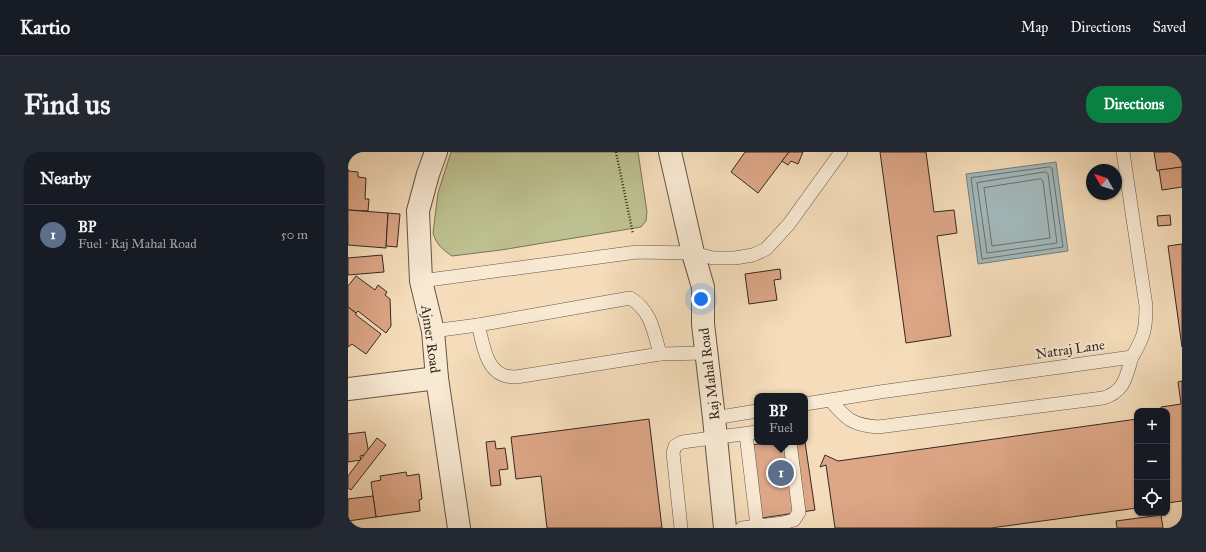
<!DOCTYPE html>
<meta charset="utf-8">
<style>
:root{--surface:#171b24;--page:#242831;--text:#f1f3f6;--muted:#9ea1a6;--line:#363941;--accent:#0b8043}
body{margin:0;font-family:"IM FELL Great Primer",serif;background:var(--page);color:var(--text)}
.controls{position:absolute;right:12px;bottom:12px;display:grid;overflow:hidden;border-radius:8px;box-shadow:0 1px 3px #0004}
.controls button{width:36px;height:36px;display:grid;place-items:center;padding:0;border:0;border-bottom:1px solid var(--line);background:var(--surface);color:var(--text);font:20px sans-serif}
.compass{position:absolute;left:738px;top:12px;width:36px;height:36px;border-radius:50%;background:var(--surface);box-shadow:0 1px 3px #0004;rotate:309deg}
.you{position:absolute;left:353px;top:147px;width:14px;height:14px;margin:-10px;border:3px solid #fff;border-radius:50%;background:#1a73e8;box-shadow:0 0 0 6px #1a73e833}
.badge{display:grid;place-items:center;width:26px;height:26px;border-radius:50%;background:var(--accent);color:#fff;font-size:13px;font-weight:700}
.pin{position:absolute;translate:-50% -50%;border:2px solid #fff;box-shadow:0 1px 4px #0006}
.popup{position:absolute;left:406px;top:241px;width:54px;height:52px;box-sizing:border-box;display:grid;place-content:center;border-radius:8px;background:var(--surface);filter:drop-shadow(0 1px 3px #0005);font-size:13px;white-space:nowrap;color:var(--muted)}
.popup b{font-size:15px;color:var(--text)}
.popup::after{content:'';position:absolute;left:50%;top:100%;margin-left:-8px;border:8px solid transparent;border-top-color:var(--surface)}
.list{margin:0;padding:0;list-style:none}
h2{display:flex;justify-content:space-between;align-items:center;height:52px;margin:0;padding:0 16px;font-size:17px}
h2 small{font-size:13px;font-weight:400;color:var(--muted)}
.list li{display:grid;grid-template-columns:26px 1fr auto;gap:12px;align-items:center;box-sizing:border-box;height:60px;padding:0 16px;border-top:1px solid var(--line)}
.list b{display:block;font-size:15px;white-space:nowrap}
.list p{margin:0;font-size:13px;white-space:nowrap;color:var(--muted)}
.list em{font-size:13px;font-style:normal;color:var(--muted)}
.icon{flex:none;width:22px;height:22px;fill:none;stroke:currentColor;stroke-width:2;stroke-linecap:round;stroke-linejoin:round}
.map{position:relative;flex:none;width:834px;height:376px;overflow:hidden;border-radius:16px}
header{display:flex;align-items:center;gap:24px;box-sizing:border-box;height:56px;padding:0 20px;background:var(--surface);border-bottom:1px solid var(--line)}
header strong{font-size:19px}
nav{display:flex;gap:22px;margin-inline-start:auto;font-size:14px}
.intro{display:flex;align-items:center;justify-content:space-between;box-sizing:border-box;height:96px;padding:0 24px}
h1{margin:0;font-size:28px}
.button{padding:10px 18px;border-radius:16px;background:var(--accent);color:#fff;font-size:14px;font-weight:700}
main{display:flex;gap:24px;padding:0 24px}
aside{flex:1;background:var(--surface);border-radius:16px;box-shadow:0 1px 3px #0004}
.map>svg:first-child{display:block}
.green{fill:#bdc090;stroke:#787459}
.water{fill:#a2b9bc;stroke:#767f7e}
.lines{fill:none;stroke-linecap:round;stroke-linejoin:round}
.shore{stroke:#6b716f;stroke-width:1}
.building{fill:#dda687;stroke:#342922}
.service-casing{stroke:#645648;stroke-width:14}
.minor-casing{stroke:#645648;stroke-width:24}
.path{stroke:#342922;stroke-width:2.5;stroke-dasharray:1 2;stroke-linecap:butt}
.service{stroke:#f8e9d3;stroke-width:13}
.minor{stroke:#f8e9d3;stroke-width:22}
.labels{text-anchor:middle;stroke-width:4;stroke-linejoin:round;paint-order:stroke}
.street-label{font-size:14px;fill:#342922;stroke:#f8e9d3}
</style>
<header>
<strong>Kartio</strong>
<nav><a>Map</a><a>Directions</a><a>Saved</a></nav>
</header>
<div class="intro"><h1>Find us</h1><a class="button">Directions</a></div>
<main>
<aside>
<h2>Nearby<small></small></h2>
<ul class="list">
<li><span class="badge" style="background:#5c6f8a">1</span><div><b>BP</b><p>Fuel · Raj Mahal Road</p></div><em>50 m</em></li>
</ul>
</aside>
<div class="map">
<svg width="834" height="376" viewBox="0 0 834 376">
<rect width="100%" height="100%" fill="#f5ddbb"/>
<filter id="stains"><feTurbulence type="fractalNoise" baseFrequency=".005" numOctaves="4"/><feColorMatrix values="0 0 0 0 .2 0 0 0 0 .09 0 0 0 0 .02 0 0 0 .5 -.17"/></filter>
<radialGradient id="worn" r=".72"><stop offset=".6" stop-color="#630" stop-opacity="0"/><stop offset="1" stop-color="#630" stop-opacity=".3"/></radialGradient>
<path class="green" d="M103,0H290L299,60L298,69L293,75L153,98L104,104C95,98 88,92 85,81L90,41Z"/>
<path class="water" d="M708,10L720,99L630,112L618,22Z"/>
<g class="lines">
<g class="shore">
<path d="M702,15L704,16L715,95L634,107L623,26Z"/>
<path d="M698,20L700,22L709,91L639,101L629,31Z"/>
<path d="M693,27L695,29L702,86L644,94L636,36Z"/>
</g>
</g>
<g class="building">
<path d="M397,0H441L410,41L383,20Z"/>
<path d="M441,0H455L450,12L443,9L440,13L434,9Z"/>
<path d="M532,0H578L586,60L606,58L609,81L589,84L603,184L558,191Z"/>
<path d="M806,0H834V15L809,19Z"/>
<path d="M834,15V35L814,38L811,18Z"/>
<path d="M0,17V19L10,20V25L18,26L17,47H21L20,59L0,58Z"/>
<path d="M0,58L40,61L38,96L0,93Z"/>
<path d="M40,61L52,62L49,95L38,94Z"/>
<path d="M822,63L823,73L810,74L809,64Z"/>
<path d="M834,92V195L820,94Z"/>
<path d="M34,103L36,120L0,123V106Z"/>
<path d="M432,117L433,127L426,128L429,148L401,152L397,122Z"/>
<path d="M8,124L27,138L30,133L39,140L37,143L42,147L43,174L38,181L10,159L8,161L0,155V134Z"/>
<path d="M0,155L8,161V163L33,182L18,202L4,192L0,195Z"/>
<path d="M834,229V349L819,351V259H814L813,255L833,252L830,230Z"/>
<path d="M301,267L314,376H199L193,324L168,327L163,285Z"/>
<path d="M789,267V356L643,376H487L478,313L472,315L477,303L490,309Z"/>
<path d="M17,280L21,302L12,304L13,308L0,310V282Z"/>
<path d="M29,286L38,293L3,338L0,336V324Z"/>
<path d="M147,289L148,297L157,296L160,317L151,318L153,333L143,334L138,290Z"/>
<path d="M421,290H457L467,358L414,366L404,293Z"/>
<path d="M58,320L59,324L71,322L74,347L71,348L72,359L28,365L23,330L33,328L32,324Z"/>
<path d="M25,344L28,365L0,369V347Z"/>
<path d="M813,363L815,376H769L768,369Z"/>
</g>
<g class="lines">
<defs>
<g id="service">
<path d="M73,129L289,100L345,101L365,106H387L405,103L418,97L441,72L493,0"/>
<path d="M130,173C135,190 137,216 155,223C159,225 164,225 168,225L312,202L358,201"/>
<path d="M85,179L130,173L282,146C303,158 306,180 312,202"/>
<path d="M483,249C499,268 505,273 530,275L755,246C777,240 778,224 784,205"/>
<path d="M457,252L532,240L784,205C796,185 798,178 798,154L775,0"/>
<path d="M366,266L409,259"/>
<path d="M398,282L409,374"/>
<path d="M333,376L325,301L327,294L334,290L409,280"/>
<path d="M394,376L435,371L446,368L451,360L442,290"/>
</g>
<g id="minor">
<path d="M88,0L80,22L70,59L73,129L85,179L89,226L111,376"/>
<path d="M322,0L345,101L355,135V172L366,266L377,376"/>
<path d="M0,237L89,226"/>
</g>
</defs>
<use href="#service" class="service-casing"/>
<use href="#minor" class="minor-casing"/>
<path class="path" d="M268,0L285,82"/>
<use href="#service" class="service"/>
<use href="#minor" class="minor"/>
</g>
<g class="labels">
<g class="street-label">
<text transform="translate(83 187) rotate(82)" y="5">Ajmer Road</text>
<text transform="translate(722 197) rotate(-8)" y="5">Natraj Lane</text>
<text transform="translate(361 222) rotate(-97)" y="5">Raj Mahal Road</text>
</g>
</g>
<rect width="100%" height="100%" filter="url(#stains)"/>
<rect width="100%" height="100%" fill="url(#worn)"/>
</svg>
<div class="controls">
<button>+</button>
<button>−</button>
<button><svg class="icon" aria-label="locate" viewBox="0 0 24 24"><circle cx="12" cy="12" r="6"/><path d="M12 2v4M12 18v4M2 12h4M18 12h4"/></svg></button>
</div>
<svg class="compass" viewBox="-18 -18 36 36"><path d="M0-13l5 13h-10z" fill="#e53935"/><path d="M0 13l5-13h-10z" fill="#9ea1a6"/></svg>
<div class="you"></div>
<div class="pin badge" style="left:433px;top:321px;background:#5c6f8a">1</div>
<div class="popup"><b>BP</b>Fuel</div>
</div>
</main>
